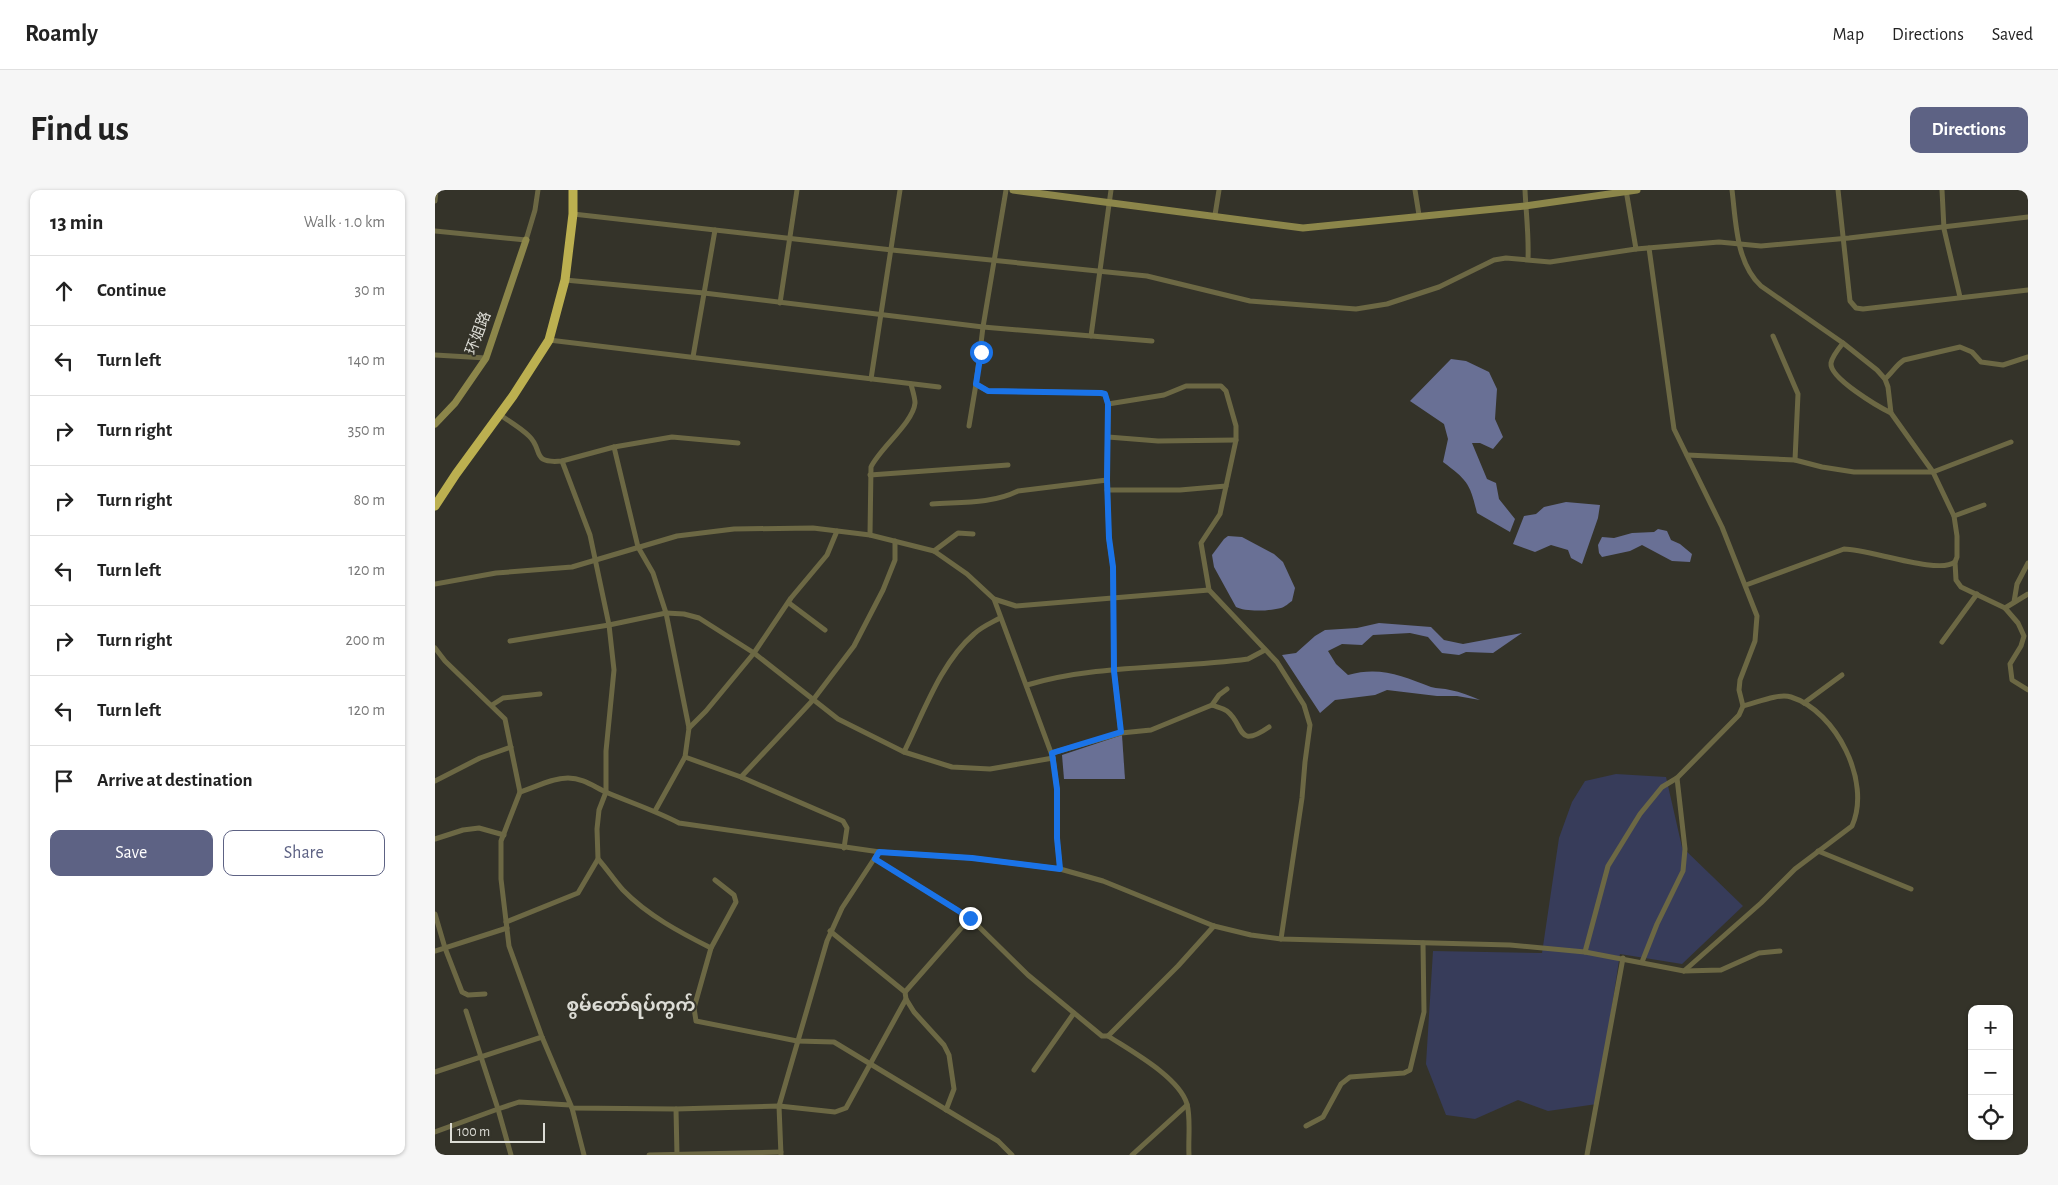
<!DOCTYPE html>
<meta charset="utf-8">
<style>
:root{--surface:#fff;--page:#f6f6f6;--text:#222;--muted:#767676;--line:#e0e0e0;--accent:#5d6284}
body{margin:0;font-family:"Alegreya Sans","Noto Sans SC","Noto Sans Myanmar",sans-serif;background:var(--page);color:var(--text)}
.controls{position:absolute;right:15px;bottom:15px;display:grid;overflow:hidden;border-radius:10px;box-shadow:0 1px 4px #0004}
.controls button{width:45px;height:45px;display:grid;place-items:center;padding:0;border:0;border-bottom:1px solid var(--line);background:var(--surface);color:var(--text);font:25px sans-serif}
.scale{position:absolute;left:15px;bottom:12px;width:95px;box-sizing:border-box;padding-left:5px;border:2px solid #dcdcd5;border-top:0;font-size:14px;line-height:18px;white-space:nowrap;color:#dcdcd5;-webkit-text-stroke:4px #343329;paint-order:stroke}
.stop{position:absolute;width:15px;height:15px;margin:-11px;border:4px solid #1a73e8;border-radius:50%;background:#fff}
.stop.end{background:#1a73e8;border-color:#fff;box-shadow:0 1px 5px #0008}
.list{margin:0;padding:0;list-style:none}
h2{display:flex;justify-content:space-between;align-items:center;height:65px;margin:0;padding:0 20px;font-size:21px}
h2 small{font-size:16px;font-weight:400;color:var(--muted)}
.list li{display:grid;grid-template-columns:32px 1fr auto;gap:15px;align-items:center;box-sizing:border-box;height:70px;padding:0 20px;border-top:1px solid var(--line)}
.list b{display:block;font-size:19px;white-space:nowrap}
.list em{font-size:16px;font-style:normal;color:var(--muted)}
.actions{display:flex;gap:10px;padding:15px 20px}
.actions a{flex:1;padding:11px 0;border:1px solid var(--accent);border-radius:10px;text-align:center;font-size:18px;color:var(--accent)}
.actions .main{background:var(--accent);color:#fff}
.icon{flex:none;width:28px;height:28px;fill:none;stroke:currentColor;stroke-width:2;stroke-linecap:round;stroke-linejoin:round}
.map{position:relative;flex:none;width:1593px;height:965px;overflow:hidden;border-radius:10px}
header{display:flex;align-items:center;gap:30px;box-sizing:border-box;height:70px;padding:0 25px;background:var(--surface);border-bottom:1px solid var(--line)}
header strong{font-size:24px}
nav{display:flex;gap:28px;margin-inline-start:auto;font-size:18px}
.intro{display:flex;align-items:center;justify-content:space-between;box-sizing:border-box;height:120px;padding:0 30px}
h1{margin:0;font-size:35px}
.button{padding:12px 22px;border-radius:10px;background:var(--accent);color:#fff;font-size:18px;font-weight:700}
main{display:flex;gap:30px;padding:0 30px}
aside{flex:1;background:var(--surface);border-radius:10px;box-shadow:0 1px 4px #0004}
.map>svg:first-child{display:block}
.green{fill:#373c5a}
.water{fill:#697095}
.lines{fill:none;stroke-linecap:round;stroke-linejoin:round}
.street{stroke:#6c6844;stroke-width:5}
.secondary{stroke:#8c864a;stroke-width:7}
.highway{stroke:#bcb050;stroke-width:9}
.route{stroke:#1a73e8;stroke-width:6}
.labels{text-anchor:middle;stroke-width:4;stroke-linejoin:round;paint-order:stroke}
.street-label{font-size:15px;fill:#dcdcd5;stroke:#343329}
.quarter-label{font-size:18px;font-weight:bold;fill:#dcdcd5;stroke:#343329}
</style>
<header>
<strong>Roamly</strong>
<nav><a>Map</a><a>Directions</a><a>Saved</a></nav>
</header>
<div class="intro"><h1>Find us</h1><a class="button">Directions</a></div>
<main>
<aside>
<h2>13 min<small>Walk · 1.0 km</small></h2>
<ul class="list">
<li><svg class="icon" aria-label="ahead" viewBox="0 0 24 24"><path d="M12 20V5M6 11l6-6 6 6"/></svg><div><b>Continue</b></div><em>30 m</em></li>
<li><svg class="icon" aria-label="left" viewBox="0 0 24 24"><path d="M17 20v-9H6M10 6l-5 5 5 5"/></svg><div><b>Turn left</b></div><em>140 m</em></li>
<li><svg class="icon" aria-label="right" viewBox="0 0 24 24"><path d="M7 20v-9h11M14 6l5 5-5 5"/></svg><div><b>Turn right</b></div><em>350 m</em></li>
<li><svg class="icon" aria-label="right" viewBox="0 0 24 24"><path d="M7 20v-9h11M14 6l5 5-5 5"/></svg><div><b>Turn right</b></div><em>80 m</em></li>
<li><svg class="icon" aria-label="left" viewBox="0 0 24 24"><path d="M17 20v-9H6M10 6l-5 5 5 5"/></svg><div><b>Turn left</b></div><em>120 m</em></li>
<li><svg class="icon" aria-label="right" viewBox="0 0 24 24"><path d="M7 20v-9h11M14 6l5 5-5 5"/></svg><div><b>Turn right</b></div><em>200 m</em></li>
<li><svg class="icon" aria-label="left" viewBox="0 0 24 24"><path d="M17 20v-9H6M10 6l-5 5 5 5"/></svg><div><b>Turn left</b></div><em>120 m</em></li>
<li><svg class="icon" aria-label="arrive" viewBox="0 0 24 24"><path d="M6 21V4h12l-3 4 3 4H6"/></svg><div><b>Arrive at destination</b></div></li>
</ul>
<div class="actions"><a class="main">Save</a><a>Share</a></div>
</aside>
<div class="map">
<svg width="1593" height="965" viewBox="0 0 1593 965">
<rect width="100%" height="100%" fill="#343329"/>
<path class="green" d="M1181,584L1231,587L1247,657L1308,716L1247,774L1185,764L1162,914L1113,921L1083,910L1040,929L1011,925L991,874L998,761L1107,763L1124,648L1137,612L1150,591Z"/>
<g class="water">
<path d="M1016,169L1031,171L1054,182L1062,199L1060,229L1068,247L1058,259L1045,253H1037L1052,289L1061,293L1064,309L1080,329L1075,342L1042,323C1035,293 1032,290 1008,272L1013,249L1009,234L975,211Z"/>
<path d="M1131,312L1165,315L1163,328L1147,374L1136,368L1133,360L1116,355L1100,362L1078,354L1089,326L1101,324L1109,317Z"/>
<path d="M1223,339L1232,341L1236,350L1245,354L1257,364L1255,372L1237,371L1207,355L1195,361L1167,367L1164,363L1163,355L1167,347L1179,348L1197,343L1219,342Z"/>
<path d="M793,346L807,347L839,364L848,372L860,398L857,411C854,413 850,417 846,418C835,421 810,422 801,417L779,377L777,365L789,349Z"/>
<path d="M944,433L996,437L1009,450L1028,454L1087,443L1058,463L1031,462L1024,465L1007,463L993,447L975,443L938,445L927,455L907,454L893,461L901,474L913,485C945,476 967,486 996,497C1002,499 1009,498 1015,500C1026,502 1035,506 1045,510L1022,506H1002L952,500L940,505L900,510L885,523L847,465L861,463L880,446L890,440L922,438Z"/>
<path d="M687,545L690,589H629L627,565Z"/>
</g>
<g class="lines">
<g class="street">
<path d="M571,0L548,137L541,194L553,201L666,203L670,204L673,214L672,290L674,349L678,377L679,481L686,543"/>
<path d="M980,0L984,25"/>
<path d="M1090,0C1091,23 1094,46 1093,69"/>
<path d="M1191,0L1201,59"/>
<path d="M1297,0C1301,32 1301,73 1326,96L1408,153L1442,180L1450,189L1453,197L1456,223L1498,282L1519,326L1522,346V367L1520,372L1521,390L1526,397L1570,418L1583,433L1589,446L1586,456L1575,474L1577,490L1593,500"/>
<path d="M1403,0L1415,111L1421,118L1428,119L1593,100"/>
<path d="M1507,0L1509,39L1525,107"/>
<path d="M0,11L1,0"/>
<path d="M138,24L457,60L712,86L815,111L921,119L952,114L1004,97L1059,70L1071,68L1115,72L1201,59L1284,52L1326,56L1414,48L1593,27"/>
<path d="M780,25L784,0"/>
<path d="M0,41L91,50L100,20L103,0"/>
<path d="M130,90L269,103L548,137L717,151"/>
<path d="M345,113L362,0"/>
<path d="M656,146L676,0"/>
<path d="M1338,146L1363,204L1360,270"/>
<path d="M114,150L504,197"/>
<path d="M1408,153C1404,158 1397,167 1396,173C1394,188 1444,217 1456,223"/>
<path d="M0,165L51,168"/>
<path d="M258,167L280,40"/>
<path d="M436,189L465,0"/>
<path d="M1450,189C1457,183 1462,174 1469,170L1525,157L1537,162L1546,172L1568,175L1593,167"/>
<path d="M673,214L729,205L751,196H786L791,201L801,236V250L785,324L766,353L774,400L842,472L869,515L875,535L870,572L867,608L846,749"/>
<path d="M65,225C74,231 86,238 94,246C109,260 95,274 127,271L179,257L237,247L303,253"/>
<path d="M534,236L541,194"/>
<path d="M673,247L723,251L801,250"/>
<path d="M179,257L203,357L218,383L231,423L254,538L250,567L220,621"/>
<path d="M1252,265L1360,270L1387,277L1419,282H1498L1576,252"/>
<path d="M435,285L573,275"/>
<path d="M672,300H745L791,296"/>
<path d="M497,314C526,312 557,314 583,301L672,290"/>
<path d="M1519,326L1549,315"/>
<path d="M435,345L436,277C445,258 478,233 480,213C480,207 477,199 476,194"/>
<path d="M499,361L523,343L538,344"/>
<path d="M0,394L61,383L137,377L242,346L299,339L378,338L435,345L499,361L532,384L559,409L581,416L774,400"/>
<path d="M1311,395L1409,359C1433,359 1504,385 1520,372"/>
<path d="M559,409L618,568L622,599V648L625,679"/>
<path d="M1579,412L1582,394L1593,373"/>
<path d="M354,413L390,440"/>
<path d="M1570,418L1593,404"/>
<path d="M75,451L174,435L231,423L249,424L264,428L319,463L403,529L469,562L517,577L555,579L618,568"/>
<path d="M1507,452L1542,404"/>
<path d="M0,458L10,471L70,529L85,602L66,651V689L74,756L107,847L137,918L241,919L344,916L400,922L411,918L471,809"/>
<path d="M592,495C663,474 740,479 813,469L830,460"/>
<path d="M1369,513L1407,485"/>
<path d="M57,515L68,508L105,504"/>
<path d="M777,515L784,505L792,499"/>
<path d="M254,538L271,521L319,463L356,408L392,365L402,341"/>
<path d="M469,562C488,524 506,472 539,444C546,437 556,433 565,428"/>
<path d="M617,563L686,543L716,540L777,515C782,517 788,518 792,521C810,535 801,560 834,537"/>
<path d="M250,567L306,587L408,631L412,638L409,658"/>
<path d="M306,587L378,510L419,456L448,400L460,370V351"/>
<path d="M0,591L45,568L76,557"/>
<path d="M85,602C101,597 117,588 133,588C149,588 159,597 173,603C197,613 221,621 244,633L445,662L537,668L625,679L668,691L779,736L816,745L846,749L1075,755L1150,762L1249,781L1286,780L1324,763L1345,761"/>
<path d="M0,649L28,640L44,638L69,645"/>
<path d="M1383,661L1476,699"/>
<path d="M163,669C172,679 179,690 188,700C212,725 246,743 276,758"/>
<path d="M440,669L535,728L593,785L667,846H673L743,776L779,736"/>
<path d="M280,690L299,705L301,712L276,758L259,818L261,831L362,851L399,852L563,951L577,965"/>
<path d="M0,724L10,758L27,802L33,805L50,804"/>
<path d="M71,732L143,703L163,669L162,639L164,620L171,602V561L179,480L174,435L155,345L127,271"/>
<path d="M395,741L470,802L471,809L479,822L509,855L514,865L519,899L511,920"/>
<path d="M0,761L72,738"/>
<path d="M1150,762L1173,676L1205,624L1227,597L1242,588L1304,525L1308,516L1304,500L1305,490L1320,451L1322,426L1287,337L1239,239L1214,58"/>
<path d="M1207,772L1222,734L1248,681L1250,659L1242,588"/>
<path d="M1249,781L1326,713L1360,679L1417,636C1437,592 1401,521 1356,507C1343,503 1321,513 1308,516"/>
<path d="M470,802L535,728"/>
<path d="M673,846C696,861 744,887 752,914C756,929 753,949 754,965"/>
<path d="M599,880L639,823"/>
<path d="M0,882L107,847"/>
<path d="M137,918L149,965"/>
<path d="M241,919L242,965"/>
<path d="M871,936L888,927L906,894L915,887L969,883L975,880L989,822L988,753"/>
<path d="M0,942L63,919L31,821"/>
<path d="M76,965L63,919L84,912L135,915"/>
<path d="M214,965L346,962"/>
<path d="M346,965L344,916L392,751L407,718L441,666"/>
<path d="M697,965L752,915"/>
<path d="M1152,965L1188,768"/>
</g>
<g class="secondary">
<path d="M578,0L868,38L1090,16L1202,0"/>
<path d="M0,234L20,213L51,168L91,50"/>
</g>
<path class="highway" d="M0,316L21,284L78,206L114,150L130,90L138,24V0"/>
</g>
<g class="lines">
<path class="route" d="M535,728L440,669L444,662L537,668L625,679L622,648V599L617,563L686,542L679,481L678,377L674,348L672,290L673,214L670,204L666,203L553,201L541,194L546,162"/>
</g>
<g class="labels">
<g class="street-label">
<text transform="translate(43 143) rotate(-69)" y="5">环姐路</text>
</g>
<g class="quarter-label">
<text x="196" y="821">စွမ်တော်ရပ်ကွက်</text>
</g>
</g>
</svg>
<div class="controls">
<button>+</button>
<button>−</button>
<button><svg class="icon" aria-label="locate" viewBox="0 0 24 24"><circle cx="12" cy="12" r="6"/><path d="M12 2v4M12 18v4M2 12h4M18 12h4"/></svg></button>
</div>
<div class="scale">100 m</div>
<div class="stop" style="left:546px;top:162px"></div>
<div class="stop end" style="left:535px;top:728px"></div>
</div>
</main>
